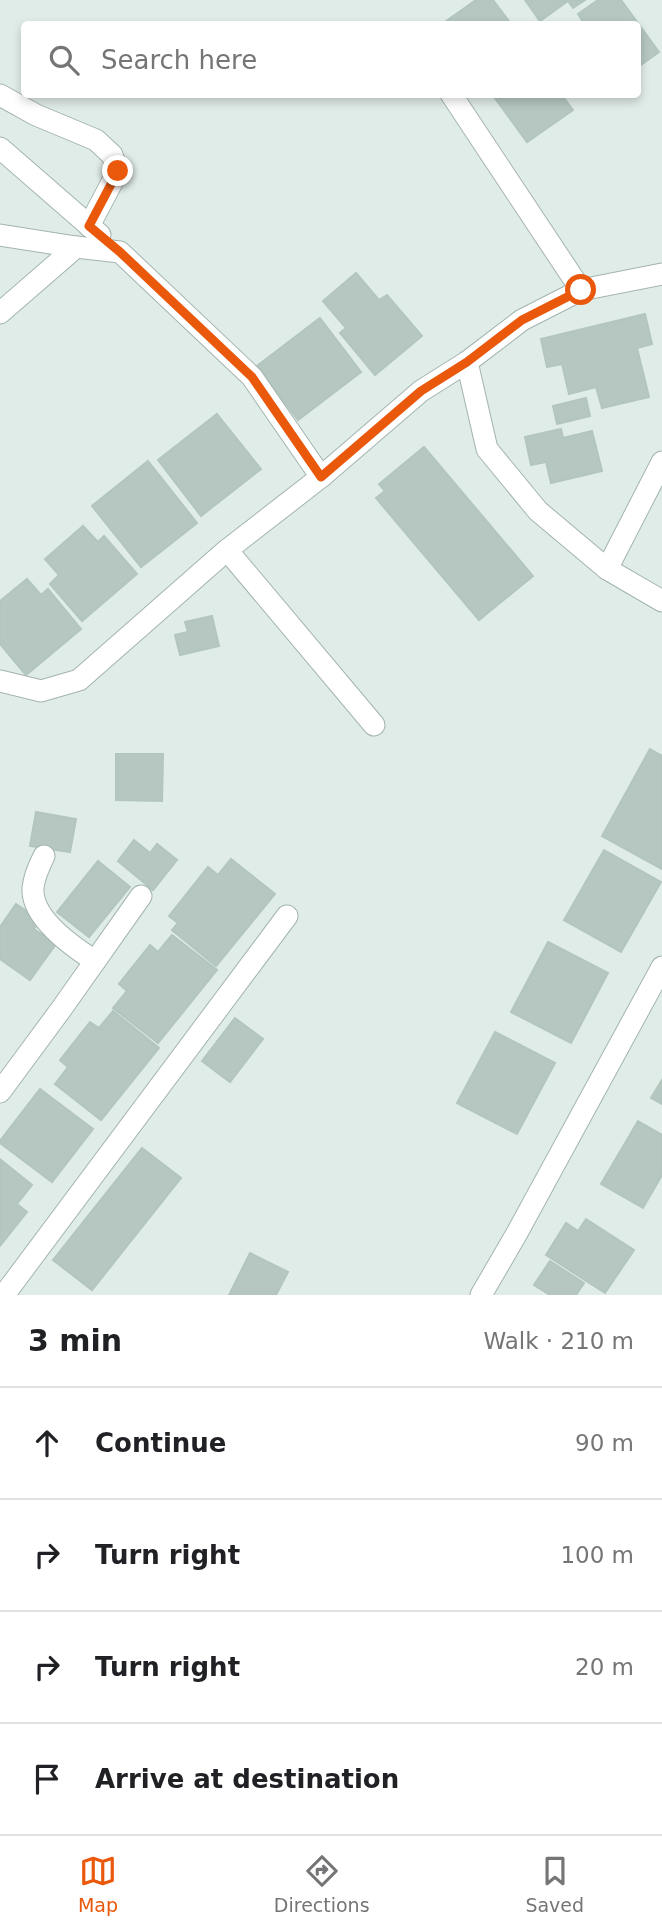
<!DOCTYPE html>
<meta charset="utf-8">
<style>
:root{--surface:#fff;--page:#f2f2f2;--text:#202124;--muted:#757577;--line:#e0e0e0;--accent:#ea580c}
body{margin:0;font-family:"DejaVu Sans",sans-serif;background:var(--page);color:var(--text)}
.stop{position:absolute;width:21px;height:21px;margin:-16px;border:5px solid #ea580c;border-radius:50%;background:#fff}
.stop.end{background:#ea580c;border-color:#fff;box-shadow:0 2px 7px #0008}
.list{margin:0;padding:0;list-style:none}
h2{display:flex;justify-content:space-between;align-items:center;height:91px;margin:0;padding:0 28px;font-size:30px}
h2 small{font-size:23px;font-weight:400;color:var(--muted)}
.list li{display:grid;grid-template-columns:46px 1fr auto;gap:21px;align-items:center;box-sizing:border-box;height:112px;padding:0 28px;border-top:2px solid var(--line)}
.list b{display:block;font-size:26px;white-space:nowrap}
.list em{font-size:23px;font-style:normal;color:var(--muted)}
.icon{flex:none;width:38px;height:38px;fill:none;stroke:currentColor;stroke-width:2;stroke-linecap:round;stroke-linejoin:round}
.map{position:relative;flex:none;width:662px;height:1295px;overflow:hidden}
.search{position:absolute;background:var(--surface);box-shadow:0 4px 10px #0003;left:21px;right:21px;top:21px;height:77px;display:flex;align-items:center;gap:18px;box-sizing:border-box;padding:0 24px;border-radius:7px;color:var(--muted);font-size:26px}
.sheet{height:539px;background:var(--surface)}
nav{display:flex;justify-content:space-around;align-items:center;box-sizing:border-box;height:98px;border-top:2px solid var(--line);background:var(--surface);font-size:19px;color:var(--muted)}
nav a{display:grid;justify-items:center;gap:4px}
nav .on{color:var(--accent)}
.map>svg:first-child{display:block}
.building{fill:#b5c7c0;stroke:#b2c6be;stroke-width:2}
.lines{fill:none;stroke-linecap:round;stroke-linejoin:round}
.minor-casing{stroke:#a3b4ae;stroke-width:23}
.minor{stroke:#fff;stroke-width:21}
.route{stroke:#ea580c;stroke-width:9}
</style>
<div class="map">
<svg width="662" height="1295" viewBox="0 0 662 1295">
<rect width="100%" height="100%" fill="#e0ece7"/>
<g class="building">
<path d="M476,0H493L511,24H442Z"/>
<path d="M525,0H585L573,8L568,1L540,21Z"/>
<path d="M598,0H621L659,52L638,67V24H579L583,22L578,14Z"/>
<path d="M492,94H561L573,110L527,142Z"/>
<path d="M356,273L379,300L387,295L422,336L375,375L340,333L346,328L323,301Z"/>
<path d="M645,314L652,344L637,348L649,397L602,408L596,387L569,394L562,364L547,367L541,339Z"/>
<path d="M320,318L361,372L298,420L257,366Z"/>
<path d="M586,398L590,416L557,424L553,406Z"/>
<path d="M217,414L261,469L201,516L158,460Z"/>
<path d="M561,429L563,438L592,431L602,471L551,483L546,462L531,465L525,437Z"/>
<path d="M424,447L533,576L479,620L376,498L385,491L379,484Z"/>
<path d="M148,461L197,523L141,567L92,506Z"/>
<path d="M83,526L98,542L104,536L137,574L82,621L50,584L59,575L45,559Z"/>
<path d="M27,579L41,595L48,589L81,629L26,675L0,644V601Z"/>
<path d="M212,616L219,646L180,655L175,635L188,632L185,622Z"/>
<path d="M650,749L662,756V869L602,836Z"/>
<path d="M116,754H163L162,801L116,800Z"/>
<path d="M36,812L76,819L70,852L30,846Z"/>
<path d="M134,840L150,853L157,844L177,860L153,890L118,861Z"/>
<path d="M604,850L661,882L621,952L564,920Z"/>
<path d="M231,859L275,894L216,966L172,930L178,923L169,916L208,867L218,875Z"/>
<path d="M98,861L130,887L89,937L57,912Z"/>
<path d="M16,904L40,920L34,929L56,944L30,980L0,959V927Z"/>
<path d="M172,935L217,970L158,1043L113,1008L127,991L119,984L150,945L158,952Z"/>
<path d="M548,942L608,973L571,1043L511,1012Z"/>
<path d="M113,1011L159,1048L101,1120L55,1084L68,1067L60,1060L90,1022L99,1028Z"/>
<path d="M235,1018L263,1039L230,1082L202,1061Z"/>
<path d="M495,1032L555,1063L517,1134L457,1103Z"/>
<path d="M662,1080V1104L651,1098Z"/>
<path d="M40,1089L93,1129L52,1182L0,1143V1141Z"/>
<path d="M638,1121L662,1135V1175L643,1208L601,1184Z"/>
<path d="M142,1148L181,1178L92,1290L53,1260Z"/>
<path d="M1,1160L32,1185L17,1204L27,1212L0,1246Z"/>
<path d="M586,1219L634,1250L605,1293L546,1255L566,1223L578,1231Z"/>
<path d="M250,1253L288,1272L276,1295H229Z"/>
<path d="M550,1261L584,1283L576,1295H550L534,1285Z"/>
</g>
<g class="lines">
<defs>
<g id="minor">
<path d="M451,94L581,290"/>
<path d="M0,95L36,115L96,140L112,155L118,171L89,226"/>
<path d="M0,148L100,235"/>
<path d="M0,235L76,247L120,252L252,377L321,477"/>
<path d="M0,313L76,247"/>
<path d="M467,362L487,449L538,511L607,569L662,601"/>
<path d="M227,550L374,725"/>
<path d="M607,569L662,462"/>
<path d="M0,681L41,691L79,680L227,550L321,477L421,391L467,362L522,320L581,290L662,274"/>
<path d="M44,856C39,866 34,877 33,888C31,918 73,947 95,961"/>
<path d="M0,1092L62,1008L141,896"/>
<path d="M4,1295L287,916"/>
<path d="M481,1295L517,1233L662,967"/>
</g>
</defs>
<use href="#minor" class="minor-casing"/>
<use href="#minor" class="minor"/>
</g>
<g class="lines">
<path class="route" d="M118,171L89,226L120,252L252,377L321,477L421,391L467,362L522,320L581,290"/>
</g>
</svg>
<div class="stop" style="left:581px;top:290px"></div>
<div class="stop end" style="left:118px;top:171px"></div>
<div class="search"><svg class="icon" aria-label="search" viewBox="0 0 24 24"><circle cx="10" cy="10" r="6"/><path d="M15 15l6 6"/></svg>Search here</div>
</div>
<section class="sheet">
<h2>3 min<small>Walk · 210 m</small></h2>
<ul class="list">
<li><svg class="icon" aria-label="ahead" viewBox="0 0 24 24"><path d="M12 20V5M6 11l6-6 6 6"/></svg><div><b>Continue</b></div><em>90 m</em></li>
<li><svg class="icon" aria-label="right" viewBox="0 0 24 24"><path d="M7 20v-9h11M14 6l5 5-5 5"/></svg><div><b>Turn right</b></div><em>100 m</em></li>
<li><svg class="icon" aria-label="right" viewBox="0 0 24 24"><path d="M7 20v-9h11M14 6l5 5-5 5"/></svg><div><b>Turn right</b></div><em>20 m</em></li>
<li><svg class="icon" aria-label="arrive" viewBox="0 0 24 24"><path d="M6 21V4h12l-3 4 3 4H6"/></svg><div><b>Arrive at destination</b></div></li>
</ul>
</section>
<nav>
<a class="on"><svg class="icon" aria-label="map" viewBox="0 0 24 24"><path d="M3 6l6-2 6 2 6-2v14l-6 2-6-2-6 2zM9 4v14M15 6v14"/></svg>Map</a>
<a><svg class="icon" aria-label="directions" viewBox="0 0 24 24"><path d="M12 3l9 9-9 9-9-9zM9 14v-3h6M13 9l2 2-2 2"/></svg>Directions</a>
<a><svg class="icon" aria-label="saved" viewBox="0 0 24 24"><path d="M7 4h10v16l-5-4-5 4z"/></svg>Saved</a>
</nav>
